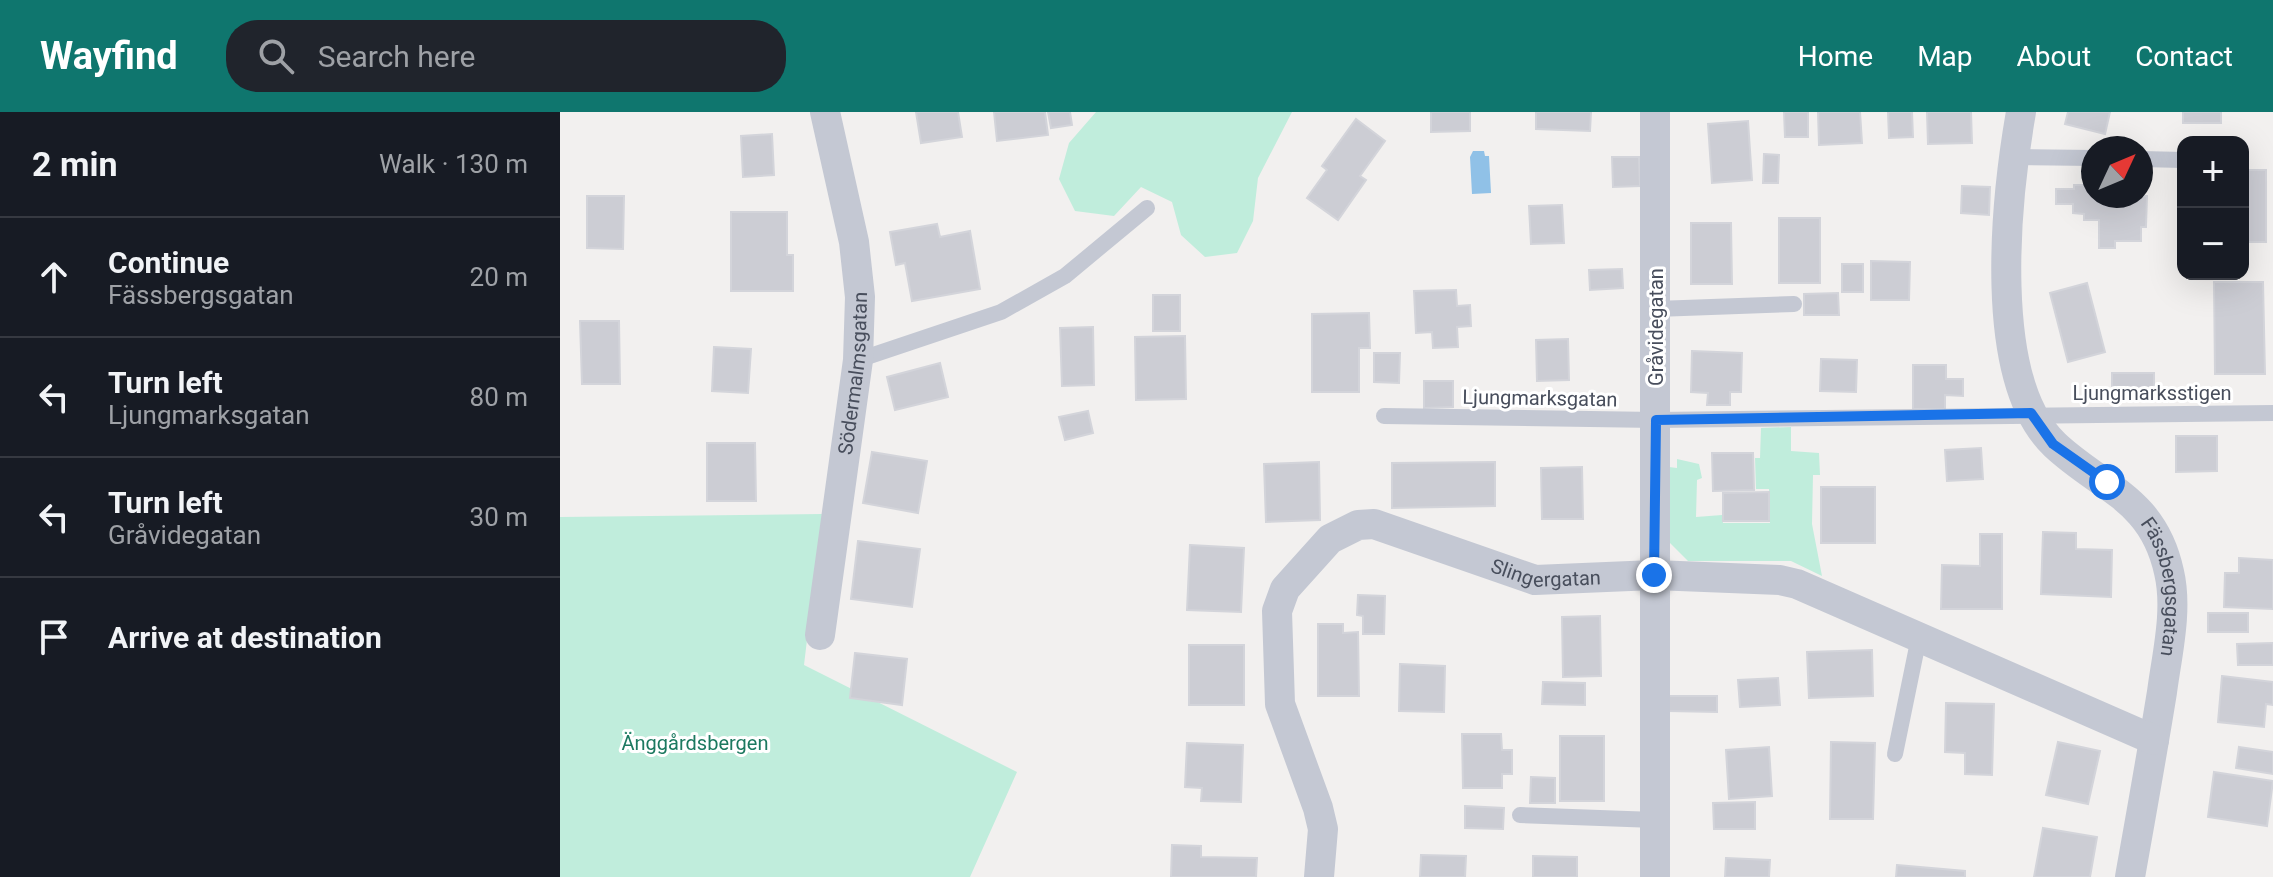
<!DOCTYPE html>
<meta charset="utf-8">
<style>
:root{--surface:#171b24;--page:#20242c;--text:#f1f3f6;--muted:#9ea1a6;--line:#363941;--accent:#0f766e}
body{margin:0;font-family:Roboto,sans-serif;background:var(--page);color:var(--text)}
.controls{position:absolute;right:24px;top:24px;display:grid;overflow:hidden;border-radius:16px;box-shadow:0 8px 32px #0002}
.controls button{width:72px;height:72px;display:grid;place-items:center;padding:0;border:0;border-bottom:2px solid var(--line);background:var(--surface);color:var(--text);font:40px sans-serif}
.compass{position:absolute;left:1521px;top:24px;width:72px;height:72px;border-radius:50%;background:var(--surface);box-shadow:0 8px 32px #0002;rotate:46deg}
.stop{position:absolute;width:24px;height:24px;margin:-18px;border:6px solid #1a73e8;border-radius:50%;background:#fff}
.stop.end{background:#1a73e8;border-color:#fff;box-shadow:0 2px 8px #0008}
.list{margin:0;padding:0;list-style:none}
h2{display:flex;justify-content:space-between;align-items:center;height:104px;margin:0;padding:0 32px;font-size:34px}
h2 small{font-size:26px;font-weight:400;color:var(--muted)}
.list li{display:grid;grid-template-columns:52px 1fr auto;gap:24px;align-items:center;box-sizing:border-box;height:120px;padding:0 32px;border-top:2px solid var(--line)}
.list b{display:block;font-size:30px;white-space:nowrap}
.list p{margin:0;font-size:26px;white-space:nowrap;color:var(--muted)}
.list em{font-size:26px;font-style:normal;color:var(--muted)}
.icon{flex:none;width:44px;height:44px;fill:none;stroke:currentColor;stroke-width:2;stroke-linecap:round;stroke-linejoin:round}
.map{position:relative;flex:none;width:1713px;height:765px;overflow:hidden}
header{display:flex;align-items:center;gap:48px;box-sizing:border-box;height:112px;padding:0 40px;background:var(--accent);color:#fff}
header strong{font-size:38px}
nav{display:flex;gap:44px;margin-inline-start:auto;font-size:28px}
.search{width:560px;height:72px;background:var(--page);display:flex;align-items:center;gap:20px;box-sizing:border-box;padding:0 28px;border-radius:32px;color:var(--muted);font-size:30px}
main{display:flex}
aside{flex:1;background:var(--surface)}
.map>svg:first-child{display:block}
.green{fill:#c0eddc}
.water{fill:#90c1e7}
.building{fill:#cccdd4;stroke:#d3d4da;stroke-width:2}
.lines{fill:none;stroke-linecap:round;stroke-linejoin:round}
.service{stroke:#c4c8d3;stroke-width:16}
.minor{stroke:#c4c8d3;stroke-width:30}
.route{stroke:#1a73e8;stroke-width:10}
.labels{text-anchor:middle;stroke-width:6;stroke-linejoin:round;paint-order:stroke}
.street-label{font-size:20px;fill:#484e5c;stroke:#fff}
.park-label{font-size:20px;fill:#1c7960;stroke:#fff}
</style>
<header>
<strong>Wayfind</strong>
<div class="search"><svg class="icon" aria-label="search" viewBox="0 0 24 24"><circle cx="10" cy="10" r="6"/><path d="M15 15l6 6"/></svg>Search here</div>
<nav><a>Home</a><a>Map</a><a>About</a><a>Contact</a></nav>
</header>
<main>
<aside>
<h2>2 min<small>Walk · 130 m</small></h2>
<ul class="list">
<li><svg class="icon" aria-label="ahead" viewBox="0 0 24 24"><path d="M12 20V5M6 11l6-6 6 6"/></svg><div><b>Continue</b><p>Fässbergsgatan</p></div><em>20 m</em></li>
<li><svg class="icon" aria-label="left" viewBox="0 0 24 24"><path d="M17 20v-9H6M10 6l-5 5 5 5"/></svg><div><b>Turn left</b><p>Ljungmarksgatan</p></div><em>80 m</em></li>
<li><svg class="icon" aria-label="left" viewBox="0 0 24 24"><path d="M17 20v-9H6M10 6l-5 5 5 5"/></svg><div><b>Turn left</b><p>Gråvidegatan</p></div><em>30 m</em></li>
<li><svg class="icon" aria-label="arrive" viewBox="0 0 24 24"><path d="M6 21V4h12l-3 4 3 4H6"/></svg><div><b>Arrive at destination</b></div></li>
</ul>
</aside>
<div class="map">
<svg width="1713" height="765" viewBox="0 0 1713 765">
<rect width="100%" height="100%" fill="#f2f0ef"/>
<g class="green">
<path d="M536,0H732L698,66L693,109L677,141L645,145L621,123L612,90L581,75L554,104L515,99L499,67L509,31Z"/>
<path d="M1231,315V339L1259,341L1260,363H1253L1252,412L1262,464L1231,449H1128L1110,431L1109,355L1117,356V347L1139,352L1142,366L1137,368L1136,405L1162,403L1163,411H1210L1209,377H1196L1195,346H1200L1201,316Z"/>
<path d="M262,402L244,553L457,660L410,765H0V405Z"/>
</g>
<path class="water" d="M913,39H924L925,44H929L931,81L912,82L910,45Z"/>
<g class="building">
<path d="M356,0H398L402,25L361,31Z"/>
<path d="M434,0H485L488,23L437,29Z"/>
<path d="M488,0H510L512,13L491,16Z"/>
<path d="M871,0H910V19L871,20Z"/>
<path d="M976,0H1031L1030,19L976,17Z"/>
<path d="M1224,0H1248V25H1225Z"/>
<path d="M1258,0H1300L1302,31L1259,33Z"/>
<path d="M1328,0H1352L1353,25L1329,26Z"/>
<path d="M1367,0H1411L1412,31L1368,32Z"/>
<path d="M1508,0H1550L1545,22L1505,12Z"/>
<rect x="1623" y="0" width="38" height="11"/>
<path d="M796,7L825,29L800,64L806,68L778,108L747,86L767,58L762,54Z"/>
<path d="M1188,9L1192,68L1152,71L1148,12Z"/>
<path d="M212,22L214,63L183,65L181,24Z"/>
<path d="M1204,42L1219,43L1218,71H1203Z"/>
<path d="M1052,45H1079L1080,74L1053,75Z"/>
<rect x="1683" y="58" width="23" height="72"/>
<path d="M1514,73H1533V84H1587L1586,115H1581V129H1555V136H1539V108H1524V102L1513,101V92H1496V77H1514Z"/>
<path d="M1402,74L1430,75L1429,103L1401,101Z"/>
<path d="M27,84H64L63,137L27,136Z"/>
<path d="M1002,93L1004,131L971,132L969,94Z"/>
<path d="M171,100H227V143H233V179H171Z"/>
<rect x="1219" y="106" width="41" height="65"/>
<path d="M1131,111H1171L1172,172H1131Z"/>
<path d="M377,112L380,125L410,119L420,177L352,189L345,151L336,153L330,120Z"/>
<path d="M1311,149L1350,150L1349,188H1311Z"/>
<rect x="1282" y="152" width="21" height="28"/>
<path d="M1062,157L1063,176L1030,178L1029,158Z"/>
<path d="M1654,170H1703L1705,262H1655Z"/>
<path d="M1527,171L1545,240L1508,250L1490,181Z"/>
<path d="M896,178L897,194L910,193L911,214L897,215L898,235L873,236L872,220L856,221L854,179Z"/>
<path d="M1278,181L1279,203H1244V182Z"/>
<rect x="593" y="183" width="27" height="36"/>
<path d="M809,201L810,236H799V280H752V202Z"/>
<path d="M20,209H59L60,272H22Z"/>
<path d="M533,215L534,273L502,274L500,216Z"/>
<path d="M625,224L626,287L576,288L575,225Z"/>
<path d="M1008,227L1009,268L977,269L976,228Z"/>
<path d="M154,235L191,237L188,281L152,279Z"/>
<path d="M1132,239L1182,241L1181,280H1170V293H1147L1148,281L1131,280Z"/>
<path d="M814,241H840L839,271L814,270Z"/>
<path d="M1261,247L1297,248L1296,280L1260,279Z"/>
<path d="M380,251L388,285L335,298L327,265Z"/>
<path d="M1353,253H1386V267H1403V284L1385,283V297H1353Z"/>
<rect x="1552" y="261" width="42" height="27"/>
<path d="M864,269H893V295L864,296Z"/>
<path d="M528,299L533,321L505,328L499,305Z"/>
<path d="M1616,324H1657V359L1616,360Z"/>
<path d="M147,331H195L196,389H147Z"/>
<path d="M1421,336L1423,367L1387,369L1385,338Z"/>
<path d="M312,340L367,349L358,401L303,391Z"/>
<path d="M1152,341H1193L1194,378L1153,379Z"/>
<path d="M759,350L760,408L706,410L704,352Z"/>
<path d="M935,350V394L832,396V351Z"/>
<path d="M1022,355L1023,407H982L981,356Z"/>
<rect x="1261" y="375" width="54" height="56"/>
<path d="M1209,380V409H1163V381Z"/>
<path d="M1483,420L1516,421V437L1552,438L1551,485L1481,482Z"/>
<path d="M1420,422H1442V497H1381L1382,453L1420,454Z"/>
<path d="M298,429L360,437L352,495L291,487Z"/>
<path d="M630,433L684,436L681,500L627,498Z"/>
<path d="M1679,446L1713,448V497L1664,495L1665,461H1679Z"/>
<path d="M798,483L825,484L824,522H803V504L797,503Z"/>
<rect x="1648" y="501" width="40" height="19"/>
<path d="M1040,504L1041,564L1003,565L1002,505Z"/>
<path d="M758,512H783V521L798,520L799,584H758Z"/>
<path d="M1713,531V553H1678L1677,532Z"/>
<rect x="629" y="533" width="55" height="60"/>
<path d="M1312,538L1313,584L1249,586L1247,540Z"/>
<path d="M295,541L347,547L342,593L290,586Z"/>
<path d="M840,552L885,554L884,600L839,599Z"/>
<path d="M1662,564L1713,570V593L1706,592L1704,615L1658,610Z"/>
<path d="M1218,566L1220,593L1180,595L1178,568Z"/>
<path d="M983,570L1025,571V593L982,592Z"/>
<path d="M1109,584H1157V600L1109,599Z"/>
<path d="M1386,591L1434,592L1432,663L1405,662V641L1385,640Z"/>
<path d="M902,622H941L942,638H952V662H942V676H903Z"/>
<rect x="1000" y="624" width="44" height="65"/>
<path d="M1271,630L1315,631L1313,707H1270Z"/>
<path d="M1498,630L1540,639L1528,692L1486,683Z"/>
<path d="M627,631L683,633L681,690L641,689L642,676L625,675Z"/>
<path d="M1209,635L1212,684L1169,687L1166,638Z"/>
<path d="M1679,635L1713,640V662L1676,656Z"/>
<path d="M1654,660L1713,669L1707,714L1648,705Z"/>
<path d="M971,665L995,666V691H970Z"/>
<path d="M1195,690V717H1154L1153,691Z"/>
<path d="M905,694L944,696L943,717L905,716Z"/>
<path d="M1483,716L1537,725L1530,765H1474Z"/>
<path d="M612,733L641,734V745L697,746L696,765H611Z"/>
<path d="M861,743L906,744L905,765H860Z"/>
<path d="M973,744L1017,745V765H973Z"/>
<path d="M1166,746L1210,748L1209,765H1165Z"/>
<path d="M1337,753L1405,759V765H1336Z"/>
</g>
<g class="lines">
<g class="service">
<path d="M1453,45L1533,46"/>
<path d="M1581,47L1623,48"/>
<path d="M1096,197L1234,192"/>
<path d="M298,248L441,200L505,164L587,96"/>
<path d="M824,304L1096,308L1713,301"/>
<path d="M1335,642L1359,525"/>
<path d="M960,703L1095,708"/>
</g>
<g class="minor">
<path id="s1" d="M1461,0C1446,86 1426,268 1495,333C1542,377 1593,386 1609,460C1618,498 1607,542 1602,580C1592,642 1581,703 1570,765"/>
<path id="s2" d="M260,523L298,248L300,185L294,130L265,0"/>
<path id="s3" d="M759,765L763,717L758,696L720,592L717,499L725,477L770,427L798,413L814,412L975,468L1094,463L1220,468L1237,472L1594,628"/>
<path d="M1095,765V0"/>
</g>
</g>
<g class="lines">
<path class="route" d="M1094,463L1096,308L1471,301L1493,332L1547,370"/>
</g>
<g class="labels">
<g class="street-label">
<text transform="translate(1096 215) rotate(-90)" y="7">Gråvidegatan</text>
<text dy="7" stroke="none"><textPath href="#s2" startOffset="264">Södermalmsgatan</textPath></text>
<text x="1592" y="288">Ljungmarksstigen</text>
<text transform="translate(980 286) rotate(1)" y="7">Ljungmarksgatan</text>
<text dy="7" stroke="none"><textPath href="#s3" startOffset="592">Slingergatan</textPath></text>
<text dy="7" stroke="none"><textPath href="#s1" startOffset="534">Fässbergsgatan</textPath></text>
</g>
<g class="park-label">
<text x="135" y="638">Änggårdsbergen</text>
</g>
</g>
</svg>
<div class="controls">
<button>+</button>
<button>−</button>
</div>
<svg class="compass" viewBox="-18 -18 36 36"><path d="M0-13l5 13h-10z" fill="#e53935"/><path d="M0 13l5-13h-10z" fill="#9ea1a6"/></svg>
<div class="stop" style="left:1547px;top:370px"></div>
<div class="stop end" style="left:1094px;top:463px"></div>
</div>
</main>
